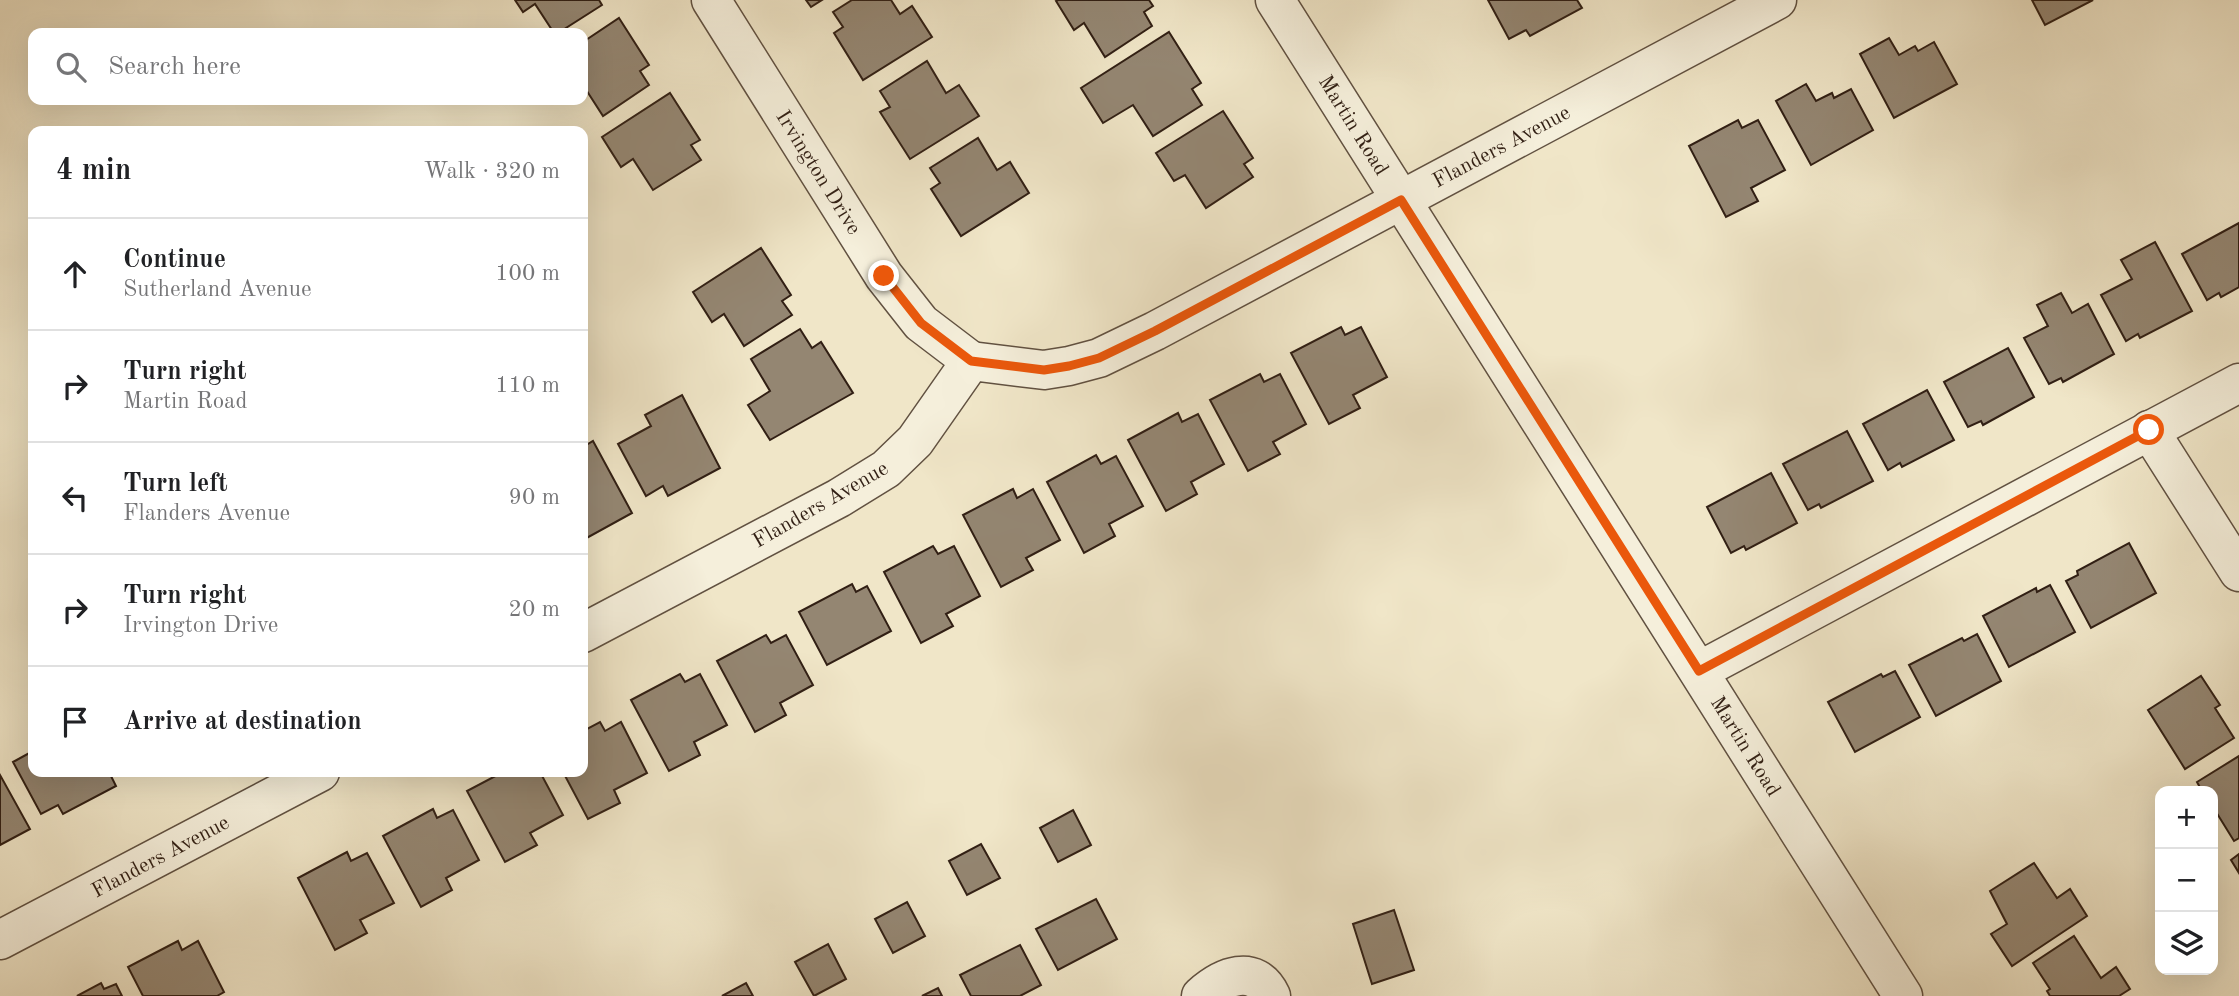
<!DOCTYPE html>
<meta charset="utf-8">
<style>
:root{--surface:#fff;--page:#f2f2f2;--text:#202124;--muted:#757577;--line:#e0e0e0}
body{margin:0;font-family:"Old Standard TT",serif;background:var(--page);color:var(--text)}
.controls{position:absolute;right:21px;bottom:21px;display:grid;overflow:hidden;border-radius:14px;box-shadow:0 7px 28px #0002}
.controls button{width:63px;height:63px;display:grid;place-items:center;padding:0;border:0;border-bottom:2px solid var(--line);background:var(--surface);color:var(--text);font:35px sans-serif}
.stop{position:absolute;width:21px;height:21px;margin:-16px;border:5px solid #ea580c;border-radius:50%;background:#fff}
.stop.end{background:#ea580c;border-color:#fff;box-shadow:0 2px 7px #0008}
.list{margin:0;padding:0;list-style:none}
h2{display:flex;justify-content:space-between;align-items:center;height:91px;margin:0;padding:0 28px;font-size:30px}
h2 small{font-size:23px;font-weight:400;color:var(--muted)}
.list li{display:grid;grid-template-columns:46px 1fr auto;gap:21px;align-items:center;box-sizing:border-box;height:112px;padding:0 28px;border-top:2px solid var(--line)}
.list b{display:block;font-size:26px;white-space:nowrap}
.list p{margin:0;font-size:23px;white-space:nowrap;color:var(--muted)}
.list em{font-size:23px;font-style:normal;color:var(--muted)}
.icon{flex:none;width:38px;height:38px;fill:none;stroke:currentColor;stroke-width:2;stroke-linecap:round;stroke-linejoin:round}
.map{position:relative;flex:none;width:2239px;height:996px;overflow:hidden}
.search{position:absolute;background:var(--surface);box-shadow:0 7px 28px #0002;left:28px;top:28px;width:560px;height:77px;display:flex;align-items:center;gap:18px;box-sizing:border-box;padding:0 24px;border-radius:14px;color:var(--muted);font-size:26px}
.panel{position:absolute;background:var(--surface);box-shadow:0 7px 28px #0002;left:28px;top:126px;width:560px;height:651px;border-radius:14px}
.map>svg:first-child{display:block}
.building{fill:#948672;stroke:#311f14;stroke-width:2}
.lines{fill:none;stroke-linecap:round;stroke-linejoin:round}
.minor-casing{stroke:#615141;stroke-width:41}
.minor{stroke:#f5efdb;stroke-width:38}
.route{stroke:#ea580c;stroke-width:9}
.labels{text-anchor:middle;stroke-width:5;stroke-linejoin:round;paint-order:stroke}
.street-label{font-size:21px;fill:#311f14;stroke:#f5efdb}
</style>
<div class="map">
<svg width="2239" height="996" viewBox="0 0 2239 996">
<rect width="100%" height="100%" fill="#f0e6c8"/>
<filter id="stains"><feTurbulence type="fractalNoise" baseFrequency=".00286" numOctaves="4"/><feColorMatrix values="0 0 0 0 .2 0 0 0 0 .09 0 0 0 0 .02 0 0 0 .5 -.17"/></filter>
<radialGradient id="worn" r=".72"><stop offset=".6" stop-color="#630" stop-opacity="0"/><stop offset="1" stop-color="#630" stop-opacity=".3"/></radialGradient>
<g class="building">
<path d="M515,0H599L602,5L558,33H554L535,4L523,12Z"/>
<path d="M806,0H822L811,7Z"/>
<path d="M852,0H891L900,14L912,6L932,37L863,80L834,33L843,27L833,12Z"/>
<path d="M1058,0H1149L1153,6L1144,12L1152,26L1105,57L1084,23L1074,30L1056,1Z"/>
<path d="M1488,0H1577L1582,8L1530,36L1526,30L1509,39Z"/>
<path d="M2032,0H2093L2045,25Z"/>
<path d="M619,18L649,65L640,71L649,85L603,116L583,85V42Z"/>
<path d="M1169,32L1201,83L1192,89L1202,105L1153,136L1133,105L1103,123L1081,88Z"/>
<path d="M1889,38L1899,55L1915,46L1918,51L1934,42L1957,84L1894,118L1860,54Z"/>
<path d="M927,61L946,93L959,85L979,116L910,159L880,112L890,107L880,91Z"/>
<path d="M1806,84L1816,101L1832,93L1834,98L1851,89L1873,130L1811,165L1776,101Z"/>
<path d="M670,93L700,140L691,145L701,160L653,190L633,159L621,167L602,137Z"/>
<path d="M1223,111L1253,158L1244,164L1253,177L1206,208L1185,175L1174,181L1156,153Z"/>
<path d="M1738,120L1742,128L1758,120L1785,170L1751,188L1758,201L1726,217L1689,146Z"/>
<path d="M978,138L997,170L1010,162L1029,193L961,236L931,189L940,183L930,168Z"/>
<path d="M2239,223V287L2221,297L2219,293L2207,300L2182,254Z"/>
<path d="M2155,242L2192,311L2140,338L2138,334L2126,341L2101,295L2132,279L2121,260Z"/>
<path d="M761,248L791,295L782,301L792,315L744,346L724,314L712,322L693,292Z"/>
<path d="M2061,293L2072,313L2088,304L2114,354L2063,382L2061,378L2049,384L2024,338L2048,326L2037,305Z"/>
<path d="M1341,327L1345,335L1361,327L1387,377L1353,395L1360,408L1329,424L1291,353Z"/>
<path d="M800,329L812,348L821,342L853,393L770,440L748,405L770,391L751,359Z"/>
<path d="M2008,348L2034,397L1983,425L1981,421L1968,427L1944,382Z"/>
<path d="M1260,374L1264,382L1280,374L1306,424L1273,442L1280,454L1248,471L1210,400Z"/>
<path d="M1927,390L1954,440L1902,467L1900,463L1888,470L1863,424Z"/>
<path d="M682,395L720,468L668,496L663,486L646,496L618,444L651,426L645,415Z"/>
<path d="M1178,413L1182,422L1198,414L1224,464L1191,482L1197,494L1166,511L1128,440Z"/>
<path d="M1847,431L1873,481L1821,508L1819,504L1808,510L1783,464Z"/>
<path d="M593,441L632,513L583,540V447Z"/>
<path d="M1096,455L1101,464L1116,456L1143,506L1109,524L1115,536L1084,553L1047,482Z"/>
<path d="M1771,473L1797,523L1746,550L1744,546L1731,553L1707,507Z"/>
<path d="M1013,489L1017,498L1033,489L1060,540L1026,558L1033,570L1001,587L963,515Z"/>
<path d="M2129,543L2156,593L2091,628L2066,581L2078,575L2077,571Z"/>
<path d="M933,546L938,554L954,546L980,596L946,614L953,626L921,643L884,572Z"/>
<path d="M852,584L856,592L867,586L891,631L827,665L799,612Z"/>
<path d="M2050,585L2075,632L2009,667L1983,616L2036,588L2037,592Z"/>
<path d="M1977,634L2001,681L1936,716L1909,665L1962,638L1964,641Z"/>
<path d="M766,635L771,643L786,635L813,685L780,703L786,715L755,732L717,661Z"/>
<path d="M1895,671L1920,717L1855,752L1828,702L1881,674L1883,677Z"/>
<path d="M680,674L685,682L700,674L727,725L694,742L700,755L669,771L631,700Z"/>
<path d="M2201,676L2220,705L2215,708L2234,738L2185,769L2148,710Z"/>
<path d="M600,722L605,731L621,722L647,773L614,790L620,803L588,819L563,772H583V731Z"/>
<path d="M33,751V772H109L116,786L63,814L58,805L41,814L13,762Z"/>
<path d="M2239,756V838L2234,841L2213,807V791H2202L2197,782Z"/>
<path d="M503,772H540L563,815L530,833L537,845L505,862L467,791Z"/>
<path d="M0,775L30,829L0,845Z"/>
<path d="M433,809L437,818L453,810L479,860L446,878L452,890L421,907L383,836Z"/>
<path d="M1073,810L1091,845L1058,862L1040,828Z"/>
<path d="M981,844L1000,878L967,895L949,861Z"/>
<path d="M347,852L351,861L367,853L394,903L360,920L367,933L335,950L298,878Z"/>
<path d="M2239,854V873L2231,860Z"/>
<path d="M2034,863L2057,898L2070,889L2087,916L2012,966L1991,934L2007,924L1990,891Z"/>
<path d="M1096,899L1117,939L1058,970L1036,929Z"/>
<path d="M907,902L925,936L893,953L875,919Z"/>
<path d="M1394,910L1414,970L1372,984L1353,924Z"/>
<path d="M2074,936L2101,978L2116,967L2130,989L2119,996H2050L2047,991L2050,989L2033,963Z"/>
<path d="M178,941L182,950L198,941L224,992L217,996H143L128,967Z"/>
<path d="M828,944L846,979L814,996L795,962Z"/>
<path d="M1020,945L1041,985L1020,996H971L960,975Z"/>
<path d="M101,983L104,989L116,984L122,996H77Z"/>
<path d="M746,983L753,996H722Z"/>
<path d="M938,988L942,996H922Z"/>
</g>
<g class="lines">
<defs>
<g id="minor">
<path d="M711,0L884,276L921,323L971,361"/>
<path d="M1275,0L1903,996"/>
<path d="M2149,430L2239,572"/>
<path d="M583,633L839,498L886,469L915,441L971,361L1044,370L1069,366L1099,358L1155,331L1777,0"/>
<path d="M1699,671L2239,383"/>
<path d="M0,940L320,772"/>
<path d="M1201,996C1222,977 1255,962 1271,996"/>
</g>
</defs>
<use href="#minor" class="minor-casing"/>
<use href="#minor" class="minor"/>
</g>
<g class="lines">
<path class="route" d="M884,276L921,323L971,361L1044,370L1069,366L1099,358L1155,331L1401,200L1699,671L2149,430"/>
</g>
<g class="labels">
<g class="street-label">
<text transform="translate(1354 125) rotate(58)" y="7">Martin Road</text>
<text transform="translate(1501 146) rotate(-28)" y="7">Flanders Avenue</text>
<text transform="translate(819 172) rotate(58)" y="7">Irvington Drive</text>
<text transform="translate(820 504) rotate(-30)" y="7">Flanders Avenue</text>
<text transform="translate(1746 746) rotate(58)" y="7">Martin Road</text>
<text transform="translate(160 856) rotate(-28)" y="7">Flanders Avenue</text>
</g>
</g>
<rect width="100%" height="100%" filter="url(#stains)"/>
<rect width="100%" height="100%" fill="url(#worn)"/>
</svg>
<div class="controls">
<button>+</button>
<button>−</button>
<button><svg class="icon" aria-label="layers" viewBox="0 0 24 24"><path d="M12 4l9 5-9 5-9-5zM3 14l9 5 9-5"/></svg></button>
</div>
<div class="stop" style="left:2149px;top:430px"></div>
<div class="stop end" style="left:884px;top:276px"></div>
<div class="search"><svg class="icon" aria-label="search" viewBox="0 0 24 24"><circle cx="10" cy="10" r="6"/><path d="M15 15l6 6"/></svg>Search here</div>
<section class="panel">
<h2>4 min<small>Walk · 320 m</small></h2>
<ul class="list">
<li><svg class="icon" aria-label="ahead" viewBox="0 0 24 24"><path d="M12 20V5M6 11l6-6 6 6"/></svg><div><b>Continue</b><p>Sutherland Avenue</p></div><em>100 m</em></li>
<li><svg class="icon" aria-label="right" viewBox="0 0 24 24"><path d="M7 20v-9h11M14 6l5 5-5 5"/></svg><div><b>Turn right</b><p>Martin Road</p></div><em>110 m</em></li>
<li><svg class="icon" aria-label="left" viewBox="0 0 24 24"><path d="M17 20v-9H6M10 6l-5 5 5 5"/></svg><div><b>Turn left</b><p>Flanders Avenue</p></div><em>90 m</em></li>
<li><svg class="icon" aria-label="right" viewBox="0 0 24 24"><path d="M7 20v-9h11M14 6l5 5-5 5"/></svg><div><b>Turn right</b><p>Irvington Drive</p></div><em>20 m</em></li>
<li><svg class="icon" aria-label="arrive" viewBox="0 0 24 24"><path d="M6 21V4h12l-3 4 3 4H6"/></svg><div><b>Arrive at destination</b></div></li>
</ul>
</section>
</div>
